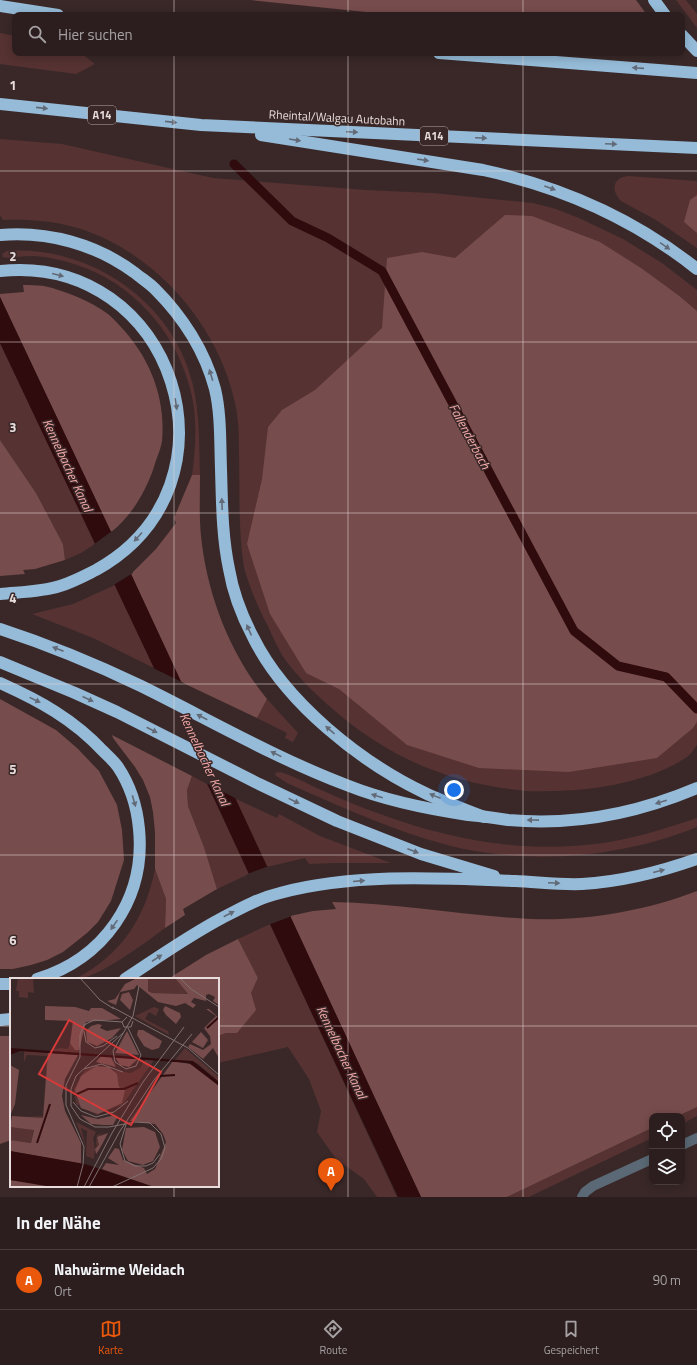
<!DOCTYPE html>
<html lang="de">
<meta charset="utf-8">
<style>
:root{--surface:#2c1e1e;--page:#342727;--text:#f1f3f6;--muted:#a6a2a4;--line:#483c3c;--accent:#ea580c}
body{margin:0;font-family:"Titillium Web",sans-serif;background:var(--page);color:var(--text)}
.controls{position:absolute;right:12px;bottom:12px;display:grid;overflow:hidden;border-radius:8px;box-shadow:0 2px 10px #0003}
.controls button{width:36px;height:36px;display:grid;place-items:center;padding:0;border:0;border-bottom:1px solid var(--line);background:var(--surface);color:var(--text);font:20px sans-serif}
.you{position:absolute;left:454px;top:790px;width:14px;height:14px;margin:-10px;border:3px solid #fff;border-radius:50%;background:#1a73e8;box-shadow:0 0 0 6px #1a73e833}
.badge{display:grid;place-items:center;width:26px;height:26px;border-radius:50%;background:var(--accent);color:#fff;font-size:13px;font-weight:700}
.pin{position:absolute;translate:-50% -33px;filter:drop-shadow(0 1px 2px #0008)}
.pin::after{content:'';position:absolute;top:21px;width:14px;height:12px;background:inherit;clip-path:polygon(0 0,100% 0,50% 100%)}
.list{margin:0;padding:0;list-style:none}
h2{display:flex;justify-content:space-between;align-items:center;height:52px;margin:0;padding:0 16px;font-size:17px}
h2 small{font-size:13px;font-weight:400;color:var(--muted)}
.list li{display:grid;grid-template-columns:26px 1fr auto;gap:12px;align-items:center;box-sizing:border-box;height:60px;padding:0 16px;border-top:1px solid var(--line)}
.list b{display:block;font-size:15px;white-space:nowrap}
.list p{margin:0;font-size:13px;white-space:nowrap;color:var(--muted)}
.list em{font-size:13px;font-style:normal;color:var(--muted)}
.icon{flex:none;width:22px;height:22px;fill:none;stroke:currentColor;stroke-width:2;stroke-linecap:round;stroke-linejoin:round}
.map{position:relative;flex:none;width:697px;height:1197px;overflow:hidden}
.search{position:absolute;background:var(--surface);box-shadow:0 2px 10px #0003;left:12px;right:12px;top:12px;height:44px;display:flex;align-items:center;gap:10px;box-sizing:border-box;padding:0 14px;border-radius:8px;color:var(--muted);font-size:15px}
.sheet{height:112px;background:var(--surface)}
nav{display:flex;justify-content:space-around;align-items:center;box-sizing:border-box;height:56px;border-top:1px solid var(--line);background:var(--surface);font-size:11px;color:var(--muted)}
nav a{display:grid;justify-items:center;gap:2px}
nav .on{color:var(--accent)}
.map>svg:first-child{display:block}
.green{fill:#563232}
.forest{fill:#774c4c}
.water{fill:#2f0b0e}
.pier{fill:#3a2828}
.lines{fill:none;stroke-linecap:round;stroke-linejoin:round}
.stream{stroke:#2f0b0e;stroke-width:9}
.service{stroke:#5a6975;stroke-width:10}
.motorway{stroke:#95bbd8;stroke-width:12}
.oneway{fill:#636a77}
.grid{fill:none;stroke:#e8dddc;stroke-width:1;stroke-opacity:0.55}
.labels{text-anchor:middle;stroke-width:3;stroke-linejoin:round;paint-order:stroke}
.shield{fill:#3a2828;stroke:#b4a7a6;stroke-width:1}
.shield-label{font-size:11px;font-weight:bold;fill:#e8dddc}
.street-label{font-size:12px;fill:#e8dddc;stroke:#3a2828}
.water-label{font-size:13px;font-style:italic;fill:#f5aaaa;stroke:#3a2828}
.inset-river{fill:none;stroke:#2f0b0e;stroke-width:2}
.inset-road{fill:none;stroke:#807070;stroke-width:1}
.view{fill:#d83a3a;fill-opacity:0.15;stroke:#d83a3a;stroke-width:2}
.inset-edge{fill:none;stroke:#e8dddc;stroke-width:2}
.grid-label{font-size:13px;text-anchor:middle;font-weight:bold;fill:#e8dddc;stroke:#3a2828;stroke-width:3;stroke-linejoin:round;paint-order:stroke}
</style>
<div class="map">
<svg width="697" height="1197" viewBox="0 0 697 1197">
<rect width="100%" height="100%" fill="#3a2828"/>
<g class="green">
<path d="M676,0H686L697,14V28Z"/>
<path d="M0,33L15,36V53H81L95,64L76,74L0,64Z"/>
<path d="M0,139L62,144L213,178L366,190L433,193L533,203L556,209L579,218L623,239L662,263L697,290V745C694,749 691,754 687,757C651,782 592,791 550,791C539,791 528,792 518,790C444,782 384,755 328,705C313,692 293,672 282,655C277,646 272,636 268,626C260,612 248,584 244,567C238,531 240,493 239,457C239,438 239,417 234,399C217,324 155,253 81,229C56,221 29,219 3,220L0,215Z"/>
<path d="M628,176L697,181V248L656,220L621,201C611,190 612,178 628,176Z"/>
<path d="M7,251C90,245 174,302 193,385C200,416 199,444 200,475H192C196,446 198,414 189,385C174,330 132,283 77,265C62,260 46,256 30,256C21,256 10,259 3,257L2,254Z"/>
<path d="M0,343L95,544L81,553L65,560L63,544L36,493L0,440Z"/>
<path d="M115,585L154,668L93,638L32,614L73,604Z"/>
<path d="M267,699L298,733L293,742L285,738L287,733L257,718Z"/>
<path d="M280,772C294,776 306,783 319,789C339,798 360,807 380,814C445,838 516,852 585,845C624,842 661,830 697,818V827C621,858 527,866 447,845C391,830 339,806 287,783L276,776L275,773Z"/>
<path d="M192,776L207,784L249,874L217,889L204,847L188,806L187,790Z"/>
<path d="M234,798L277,818L279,814L320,836L391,863H334L309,864L305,858L267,867Z"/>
<path d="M155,869L166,899L165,928C146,942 98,979 75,979C121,955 145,919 155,869Z"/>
<path d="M270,924L397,1197H377L364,1179L336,1159L317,1132L321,1111L309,1079L288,1047L218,1063V1036L226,1033H237L251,993L258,978L238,939Z"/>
<path d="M697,1107V1116L682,1124V1116H678Z"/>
<path d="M652,1128V1138L537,1193L529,1197H507Z"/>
</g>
<g class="forest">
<path d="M250,0H636L647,15H395Z"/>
<path d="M697,195V233L684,222L690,200Z"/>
<path d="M505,215L532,216L600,242L641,268L678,295L697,311V722L693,728L657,758L569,772L479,768L407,745L339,689L306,673L270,614L247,544L262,479L268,427L282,410L315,390L382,328L387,258L422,252L455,258Z"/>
<path d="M23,285C30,285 37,285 44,286C66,291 90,301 108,314C113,318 117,323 121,327C150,358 166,398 162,441C161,449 156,459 154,467C146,491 131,517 111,532L0,297V294L24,292Z"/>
<path d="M0,440L36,493L63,544L65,560L35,569L23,570L25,574L0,576Z"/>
<path d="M192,475H200C200,496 199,516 201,536C207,595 230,654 267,699L257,718L181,682L131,574L156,549L176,523L174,518Z"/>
<path d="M0,699L56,730L77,748L99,771L117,805L122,830L124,860L111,901L98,922L87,933L63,952L47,960L31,965L13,969H0Z"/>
<path d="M112,735L192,776L187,790L188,806L204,847L217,889L183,909L185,915L165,928L166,899L155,869V832L153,812L150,797L143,780L135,767L113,738Z"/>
<path d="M697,891V1107L678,1116H652V1128L507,1197H421L290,916L313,911L336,909L332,902C398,903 464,916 531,919C586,921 645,911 697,891Z"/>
<path d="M238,939L258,978L251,993L256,1010L237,1033H226L218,1036V979H168L206,955Z"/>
<path d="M0,1036H11V1140L0,1144Z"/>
</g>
<path class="water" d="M0,297L131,574L421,1197H398L270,924L249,874L154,668L0,343Z"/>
<g class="pier">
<path d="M112,531L133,573L112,586L93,545Z"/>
<path d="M151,667L184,683L237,799L204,782Z"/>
<path d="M269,866L292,916L268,925L247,874Z"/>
</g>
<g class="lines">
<path class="stream" d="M234,164L292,221L328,238L382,271L574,631L618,666L666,677L697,709"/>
<g class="service">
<path d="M682,1145L697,1138"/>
<path d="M582,1197L585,1192L593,1186L652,1159"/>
</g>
<g class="motorway">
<path d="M654,0L665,15"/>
<path d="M0,6L58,15"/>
<path d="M682,35L697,51"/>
<path d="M439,53L697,73"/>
<path d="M0,104L201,125L697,148"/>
<path d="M261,135L483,170C562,187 633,218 697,269"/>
<path d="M0,235C48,231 96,244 135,273C141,278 149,283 155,289C182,316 205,351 215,389C221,414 220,442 221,469C222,502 222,536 229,569C233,593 242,616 253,637C285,702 360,762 425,793C444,802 464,809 484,817"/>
<path d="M0,271C175,253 249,485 96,570C84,576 73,582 60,586C41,592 20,592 0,594"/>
<path d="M0,629C49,645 95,664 141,686C210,720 277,759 349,786C387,801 427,809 468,815C481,816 495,818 508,820C573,826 638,813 697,788"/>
<path d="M0,662L75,693L117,712L259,784L337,821L421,854L494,876"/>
<path d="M0,683C40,701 73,719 103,751C108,756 114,761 118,767C130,785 137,807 139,829C146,900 103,959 37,979"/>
<path d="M125,979C157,958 188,936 222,918C241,908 259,898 280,893C354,873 440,878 515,881C538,882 560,885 582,884C622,882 660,872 697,859"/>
<path d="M0,984H11"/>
<path d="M0,1020L11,1019"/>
</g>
</g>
<defs><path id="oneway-solid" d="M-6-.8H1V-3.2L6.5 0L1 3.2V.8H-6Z"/></defs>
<g class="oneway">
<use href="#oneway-solid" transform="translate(638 68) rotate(-176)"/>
<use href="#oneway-solid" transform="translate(42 108) rotate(6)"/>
<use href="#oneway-solid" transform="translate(171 122) rotate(6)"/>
<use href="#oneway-solid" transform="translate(352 132) rotate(3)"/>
<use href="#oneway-solid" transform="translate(481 138) rotate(3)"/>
<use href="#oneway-solid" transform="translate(295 140) rotate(9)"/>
<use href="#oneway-solid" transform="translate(611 144) rotate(3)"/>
<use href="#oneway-solid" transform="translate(423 160) rotate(9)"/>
<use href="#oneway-solid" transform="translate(550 188) rotate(20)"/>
<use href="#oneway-solid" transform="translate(665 246) rotate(34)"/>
<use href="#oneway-solid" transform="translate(58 275) rotate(14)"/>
<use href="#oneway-solid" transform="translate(211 375) rotate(-107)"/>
<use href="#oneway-solid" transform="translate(176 404) rotate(81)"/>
<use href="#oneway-solid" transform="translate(222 504) rotate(-92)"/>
<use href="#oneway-solid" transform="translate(138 537) rotate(132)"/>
<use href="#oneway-solid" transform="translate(249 630) rotate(-114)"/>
<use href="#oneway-solid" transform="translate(58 649) rotate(-159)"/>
<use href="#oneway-solid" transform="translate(88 699) rotate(25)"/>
<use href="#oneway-solid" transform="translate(35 700) rotate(26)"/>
<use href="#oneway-solid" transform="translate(202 717) rotate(-153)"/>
<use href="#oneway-solid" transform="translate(152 730) rotate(27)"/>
<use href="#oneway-solid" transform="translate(330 730) rotate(-139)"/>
<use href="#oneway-solid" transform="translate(276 754) rotate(-154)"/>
<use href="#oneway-solid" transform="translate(377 796) rotate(-163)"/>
<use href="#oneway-solid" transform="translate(435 796) rotate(-158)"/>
<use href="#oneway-solid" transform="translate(134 801) rotate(74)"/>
<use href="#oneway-solid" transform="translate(294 801) rotate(26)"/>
<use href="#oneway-solid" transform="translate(661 802) rotate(163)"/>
<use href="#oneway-solid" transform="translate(533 820) rotate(-179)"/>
<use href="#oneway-solid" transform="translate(413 851) rotate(21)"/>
<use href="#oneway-solid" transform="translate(659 871) rotate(-14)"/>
<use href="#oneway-solid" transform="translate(359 881) rotate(-5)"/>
<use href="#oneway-solid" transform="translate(554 883) rotate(3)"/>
<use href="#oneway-solid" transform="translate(229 914) rotate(-28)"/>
<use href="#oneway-solid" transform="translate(114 925) rotate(125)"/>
<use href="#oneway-solid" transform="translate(157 958) rotate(-33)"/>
</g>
<path class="grid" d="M174,0V15M348,0V15M523,0V15M174,53V979M348,53V1197M523,53V1197M0,171H697M0,342H697M0,513H697M0,684H697M0,855H697M0,1026H11M218,1026H697M174,1186V1197"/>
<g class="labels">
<g class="shield">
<rect x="88" y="106" width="28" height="18" rx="3"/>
<rect x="420" y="127" width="28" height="18" rx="3"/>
</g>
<g class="shield-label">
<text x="102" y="119">A14</text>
<text x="434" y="140">A14</text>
</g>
<g class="street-label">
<text transform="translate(337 118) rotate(3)" y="4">Rheintal/Walgau Autobahn</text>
</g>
<g class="water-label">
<text transform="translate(470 436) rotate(62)" y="5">Fallenderbach</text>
<text transform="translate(68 465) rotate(65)" y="5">Kennelbacher Kanal</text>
<text transform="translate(205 759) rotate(65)" y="5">Kennelbacher Kanal</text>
<text transform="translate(342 1052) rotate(65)" y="5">Kennelbacher Kanal</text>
</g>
</g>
<g transform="translate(10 978)">
<rect width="209" height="209" fill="#3a2828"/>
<path d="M8,0H23L24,15L18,14V20L9,19V13H6ZM126,0H165L178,16L142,15L138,13V1ZM144,29L149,31L146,38L139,34L135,41L158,53L159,57L125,38ZM60,65L69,72L68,75L38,73L50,70L58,71ZM175,70L209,99V104L187,85L165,82ZM14,73L38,75L33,140L15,139L33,138L37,78L17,77L14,84ZM136,81L144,82L113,126L87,137L66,126L64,111L74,93L82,89L121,95L130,90ZM66,144L86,154L83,160L85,170L87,169L86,165L87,157L94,155L87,159L89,167L88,170H85L84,181L76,178L77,153L71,150L76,169ZM0,149L24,151L21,165L0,162Z" fill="#563232"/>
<path d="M165,0H209V27L203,23L205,19L199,16L196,17V23L184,20L181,24L186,27L183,30L175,25L166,28L148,24L127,7L124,11L110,14L106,27L97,23L105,21L115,6L125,1H138V13L142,15L178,16ZM119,14L123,22L120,32L110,22L112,16ZM35,28L65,29L79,33L81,30H92L111,41L76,44L69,72H65L60,65L63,43L35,42ZM155,28L170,35L171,39L166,46L156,37L153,32ZM196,31H199L209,40V80L203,70L193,81L178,69L180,66L193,72L201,66L200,58L194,50L206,38ZM88,46L92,47L90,50L97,53L111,50L102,60L87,68L77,64L76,53L81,48ZM128,52H133L152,63L149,70L142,72L134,68L127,57ZM117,53L129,77L105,75ZM191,54L198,62L193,70L182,64ZM38,75L68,77L55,101L52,118L55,133L71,165V186L0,173V162L21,165L24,152L0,149L2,138L33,140ZM91,78L101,79L106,89L86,84ZM105,79L128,81L119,89L110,87ZM163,83L185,87L209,108V209H144L92,191L96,185L109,187L98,180L105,170L109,171L113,182L134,190L137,196L145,191L156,164L153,156L145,146L120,143ZM0,87L9,92L5,126L0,138ZM86,88L99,89L107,96L109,109L115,112L112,125L88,136L71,130L65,112L71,98ZM71,137L88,141L105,137L107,140L103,147H93L81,146ZM134,149L145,154L150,169L143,183L133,187L118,183L112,172L116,150ZM98,155L89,172L86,176L85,171L89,167L87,159ZM0,202L33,206L42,209H0Z" fill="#774c4c"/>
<path d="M0,70L183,83L209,104V108L179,85L10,73L0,77ZM0,173L75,186L144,209H42L0,202Z" fill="#2f0b0e"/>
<path class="inset-river" d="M197,50L209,39M150,98L165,97M65,117L78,111H114L128,105M27,165L40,126"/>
<path class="inset-road" d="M70,0L90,22L104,31M170,0L181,11L209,29M102,29L178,70L209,97M117,39L112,44L114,49H121L123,43M118,50L131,77L126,88L116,91L105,84L103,73L123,38L129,8M74,53L76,64L85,70L93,68L107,58M74,91L91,86L113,94M63,124L71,133L86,139L104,134L118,123M117,143L110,166L115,183L125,188H136L143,185L150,176M67,209L73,187L74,169L56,127V107L70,79V57L74,47L84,42L112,44M74,209L102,155L133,104L174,49M79,209L110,153L144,102L182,56M102,209L143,190L151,181L155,170L151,156L140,145L125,144L99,149H85L70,141L61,128V111L66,98L113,55"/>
<path class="view" d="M59,42L151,94L121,147L29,96Z"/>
<rect width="209" height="209" class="inset-edge"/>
</g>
<g class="grid-label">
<text x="13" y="90">1</text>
<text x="13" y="261">2</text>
<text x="13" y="432">3</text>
<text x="13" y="603">4</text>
<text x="13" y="774">5</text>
<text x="13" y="945">6</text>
</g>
</svg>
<div class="controls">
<button><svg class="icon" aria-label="locate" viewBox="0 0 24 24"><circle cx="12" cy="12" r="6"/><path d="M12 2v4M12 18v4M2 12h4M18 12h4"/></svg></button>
<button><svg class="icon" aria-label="layers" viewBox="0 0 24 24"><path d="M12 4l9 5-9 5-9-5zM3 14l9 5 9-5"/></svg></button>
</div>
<div class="you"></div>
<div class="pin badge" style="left:331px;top:1191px">A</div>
<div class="search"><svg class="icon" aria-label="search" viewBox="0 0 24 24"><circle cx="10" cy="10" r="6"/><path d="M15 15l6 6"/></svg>Hier suchen</div>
</div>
<section class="sheet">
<h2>In der Nähe<small></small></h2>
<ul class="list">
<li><span class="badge">A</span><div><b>Nahwärme Weidach</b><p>Ort</p></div><em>90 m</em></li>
</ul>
</section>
<nav>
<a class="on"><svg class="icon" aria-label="map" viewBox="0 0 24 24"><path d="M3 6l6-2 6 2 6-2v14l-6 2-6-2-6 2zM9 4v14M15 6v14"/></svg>Karte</a>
<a><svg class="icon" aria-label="directions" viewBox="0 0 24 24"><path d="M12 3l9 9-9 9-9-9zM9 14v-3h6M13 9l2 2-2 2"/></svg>Route</a>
<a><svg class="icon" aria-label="saved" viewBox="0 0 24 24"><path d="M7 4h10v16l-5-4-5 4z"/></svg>Gespeichert</a>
</nav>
